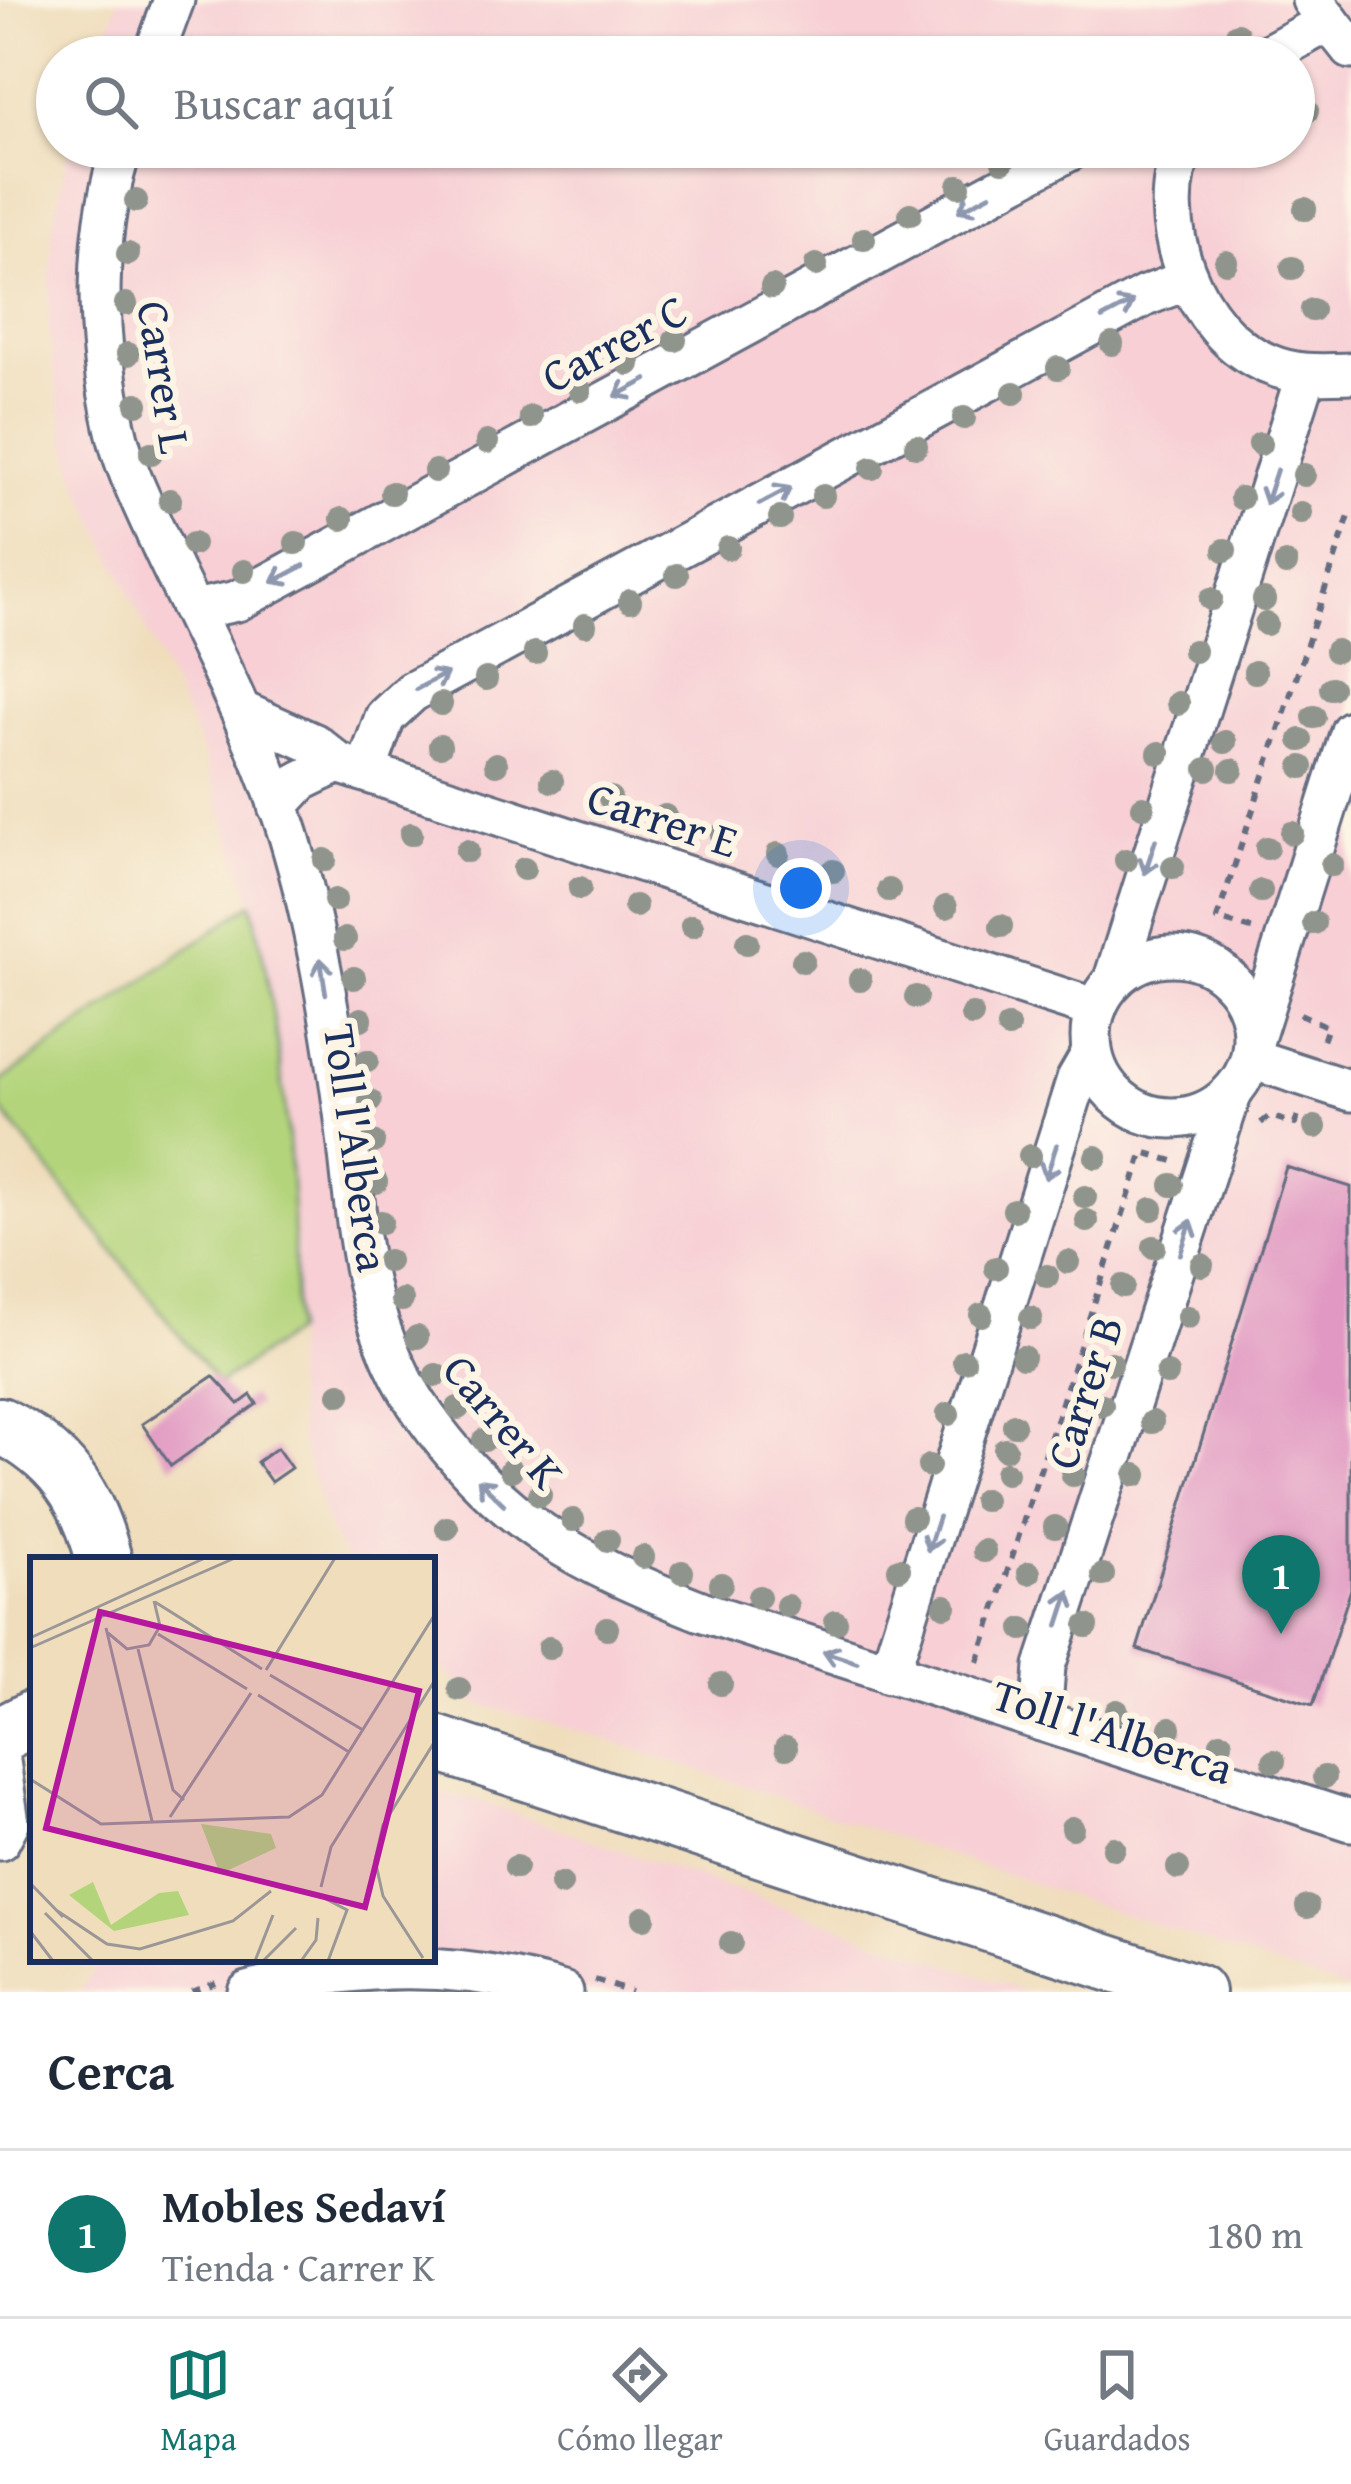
<!DOCTYPE html>
<html lang="es">
<meta charset="utf-8">
<style>
:root{--surface:#fff;--page:#f2f2f3;--text:#1f2937;--muted:#747a83;--line:#e0e1e3;--accent:#0f766e}
body{margin:0;font-family:"Gentium Book Plus",serif;background:var(--page);color:var(--text)}
.you{position:absolute;left:801px;top:888px;width:42px;height:42px;margin:-30px;border:9px solid #fff;border-radius:50%;background:#1a73e8;box-shadow:0 0 0 18px #1a73e833}
.badge{display:grid;place-items:center;width:78px;height:78px;border-radius:50%;background:var(--accent);color:#fff;font-size:39px;font-weight:700}
.pin{position:absolute;translate:-50% -99px;filter:drop-shadow(0 3px 6px #0008)}
.pin::after{content:'';position:absolute;top:63px;width:42px;height:36px;background:inherit;clip-path:polygon(0 0,100% 0,50% 100%)}
.list{margin:0;padding:0;list-style:none}
h2{display:flex;justify-content:space-between;align-items:center;height:156px;margin:0;padding:0 48px;font-size:51px}
h2 small{font-size:39px;font-weight:400;color:var(--muted)}
.list li{display:grid;grid-template-columns:78px 1fr auto;gap:36px;align-items:center;box-sizing:border-box;height:168px;padding:0 48px;border-top:3px solid var(--line)}
.list b{display:block;font-size:45px;white-space:nowrap}
.list p{margin:0;font-size:39px;white-space:nowrap;color:var(--muted)}
.list em{font-size:39px;font-style:normal;color:var(--muted)}
.icon{flex:none;width:66px;height:66px;fill:none;stroke:currentColor;stroke-width:2;stroke-linecap:round;stroke-linejoin:round}
.map{position:relative;flex:none;width:1351px;height:1992px;overflow:hidden}
.search{position:absolute;background:var(--surface);box-shadow:0 3px 9px #0004;left:36px;right:36px;top:36px;height:132px;display:flex;align-items:center;gap:30px;box-sizing:border-box;padding:0 42px;border-radius:66px;color:var(--muted);font-size:45px}
.sheet{height:324px;background:var(--surface)}
nav{display:flex;justify-content:space-around;align-items:center;box-sizing:border-box;height:168px;border-top:3px solid var(--line);background:var(--surface);font-size:33px;color:var(--muted)}
nav a{display:grid;justify-items:center;gap:6px}
nav .on{color:var(--accent)}
.map>svg:first-child{display:block}
.built{fill:#f7cfd5}
.green{fill:#b4d47c;stroke:#68826d;stroke-width:3}
.building{fill:#e198c2}
.lines{fill:none;stroke-linecap:round;stroke-linejoin:round}
.street-casing{stroke:#656c7f;stroke-width:45}
.secondary-casing{stroke:#656c7f;stroke-width:60}
.path{stroke:#656c7f;stroke-width:6;stroke-dasharray:9 9;stroke-linecap:butt}
.street{stroke:#fff;stroke-width:39}
.secondary{stroke:#fff;stroke-width:54}
.tree{fill:#8f948c}
.oneway{stroke:#8d97ae}
.labels{text-anchor:middle;stroke-width:12;stroke-linejoin:round;paint-order:stroke}
.street-label{font-size:45px;fill:#1b2f5e;stroke:#fcf5e5}
.inset-road{fill:none;stroke:#9a9796;stroke-width:3}
.view{fill:#b5179e;fill-opacity:0.15;stroke:#b5179e;stroke-width:6}
.inset-edge{fill:none;stroke:#1b2f5e;stroke-width:6}
</style>
<div class="map">
<svg width="1351" height="1992" viewBox="0 0 1351 1992">
<rect width="100%" height="100%" fill="#fcf5e5"/>
<filter id="ink" filterUnits="userSpaceOnUse"><feTurbulence type="fractalNoise" baseFrequency=".00833" numOctaves="2"/><feDisplacementMap in="SourceGraphic" scale="24" xChannelSelector="R" yChannelSelector="G"/><feConvolveMatrix kernelMatrix="1 2 1 2 8 2 1 2 1" color-interpolation-filters="sRGB"/></filter>
<filter id="wash" filterUnits="userSpaceOnUse"><feTurbulence type="fractalNoise" baseFrequency=".004" numOctaves="4" result="noise"/><feDisplacementMap in="SourceGraphic" scale="48" xChannelSelector="R" yChannelSelector="G"/><feGaussianBlur stdDeviation="2.7" result="paint"/><feColorMatrix in="noise" values="0 0 0 0 0 0 0 0 0 0 0 0 0 0 0 0 0 1.4 0 .05"/><feComposite in="paint" operator="in"/></filter>
<g filter="url(#wash)">
<rect width="100%" height="100%" fill="#efddbb"/>
<g class="built">
<path d="M118,0H1351V1991L596,1736L467,1701L475,1695L432,1661V1560H346L329,1530L300,1440L293,1381L296,1231L287,1096L252,903L199,743L79,485L63,429L48,327L52,232L69,147H1294V57H98Z"/>
<path d="M432,1794L471,1798L1027,1992H79L101,1959H432Z"/>
</g>
<path class="green" d="M252,903C284,1046 297,1185 294,1332L218,1384L0,1108V1082Z"/>
<g id="blocks">
<g class="building">
<path d="M1286,1167L1351,1187V1589L1313,1705L1137,1649Z"/>
<path d="M213,1376L239,1404L251,1395L257,1404L171,1466L142,1424Z"/>
<path d="M277,1448L291,1468L271,1482L257,1462Z"/>
</g>
</g>
</g>
<g filter="url(#ink)">
<use href="#blocks" fill-opacity="0" stroke="#656c7f" stroke-width="3"/>
<g class="lines">
<defs>
<g id="street">
<path d="M1312,0L1351,49"/>
<path d="M153,57L174,0"/>
<path d="M1264,57L1329,21"/>
<path d="M122,147C93,233 95,338 115,426C124,470 147,512 165,553C209,646 258,737 289,836C316,926 331,1019 344,1112C358,1220 358,1322 425,1416C502,1524 581,1564 701,1611L1351,1821"/>
<path d="M1184,147C1150,219 1193,334 1268,364C1295,376 1322,374 1351,373"/>
<path d="M193,610L237,601L1076,147"/>
<path d="M243,712L315,744L338,763L1096,1009"/>
<path d="M366,771L385,717L412,692L1145,296L1187,280"/>
<path d="M278,806L301,781L338,763"/>
<circle cx="1172" cy="1037" r="81"/>
<path d="M1114,979L1306,375"/>
<path d="M1254,1039L1351,731"/>
<path d="M1252,1059L1351,1091"/>
<path d="M889,1673L1077,1079L1092,1053"/>
<path d="M1041,1721L1045,1666L1231,1095"/>
<path d="M0,1761L9,1823L0,1840"/>
<path d="M248,1992C355,1962 456,1960 563,1992"/>
</g>
<g id="secondary">
<path d="M0,1425C60,1455 88,1496 104,1560"/>
<path d="M0,1735L33,1718"/>
<path d="M432,1742L1197,1992"/>
</g>
</defs>
<use href="#street" class="street-casing"/>
<use href="#secondary" class="secondary-casing"/>
<g class="path">
<path d="M1252,929L1217,919L1351,510"/>
<path d="M1300,1014L1328,1027L1321,1047"/>
<path d="M1261,1123L1270,1116L1295,1124L1300,1111"/>
<path d="M978,1662L1143,1152L1173,1161"/>
<path d="M595,1980L631,1992"/>
<path d="M192,1992L216,1983"/>
</g>
<use href="#street" class="street"/>
<use href="#secondary" class="secondary"/>
</g>
<g class="tree">
<circle cx="1237" cy="34" r="12"/>
<circle cx="1307" cy="111" r="12"/>
<circle cx="1003" cy="161" r="12"/>
<circle cx="959" cy="186" r="12"/>
<circle cx="136" cy="201" r="12"/>
<circle cx="1305" cy="209" r="12"/>
<circle cx="910" cy="214" r="12"/>
<circle cx="864" cy="239" r="12"/>
<circle cx="128" cy="254" r="12"/>
<circle cx="1226" cy="262" r="12"/>
<circle cx="816" cy="265" r="12"/>
<circle cx="1292" cy="268" r="12"/>
<circle cx="772" cy="287" r="12"/>
<circle cx="126" cy="304" r="12"/>
<circle cx="1312" cy="310" r="12"/>
<circle cx="675" cy="340" r="12"/>
<circle cx="1112" cy="344" r="12"/>
<circle cx="128" cy="354" r="12"/>
<circle cx="629" cy="364" r="12"/>
<circle cx="1058" cy="368" r="12"/>
<circle cx="580" cy="390" r="12"/>
<circle cx="1014" cy="393" r="12"/>
<circle cx="137" cy="404" r="12"/>
<circle cx="531" cy="417" r="12"/>
<circle cx="964" cy="418" r="12"/>
<circle cx="487" cy="442" r="12"/>
<circle cx="1260" cy="444" r="12"/>
<circle cx="916" cy="446" r="12"/>
<circle cx="151" cy="453" r="12"/>
<circle cx="872" cy="468" r="12"/>
<circle cx="435" cy="471" r="12"/>
<circle cx="1304" cy="475" r="12"/>
<circle cx="392" cy="493" r="12"/>
<circle cx="823" cy="496" r="12"/>
<circle cx="1241" cy="498" r="12"/>
<circle cx="170" cy="500" r="12"/>
<circle cx="1301" cy="513" r="12"/>
<circle cx="780" cy="518" r="12"/>
<circle cx="342" cy="519" r="12"/>
<circle cx="296" cy="543" r="12"/>
<circle cx="193" cy="544" r="12"/>
<circle cx="728" cy="548" r="12"/>
<circle cx="1225" cy="550" r="12"/>
<circle cx="1286" cy="564" r="12"/>
<circle cx="244" cy="571" r="12"/>
<circle cx="677" cy="575" r="12"/>
<circle cx="1211" cy="599" r="12"/>
<circle cx="1264" cy="600" r="12"/>
<circle cx="630" cy="601" r="12"/>
<circle cx="1266" cy="624" r="12"/>
<circle cx="585" cy="625" r="12"/>
<circle cx="1194" cy="651" r="12"/>
<circle cx="1336" cy="651" r="12"/>
<circle cx="535" cy="653" r="12"/>
<circle cx="1255" cy="672" r="12"/>
<circle cx="486" cy="679" r="12"/>
<circle cx="1331" cy="688" r="12"/>
<circle cx="1178" cy="703" r="12"/>
<circle cx="441" cy="704" r="12"/>
<circle cx="1314" cy="717" r="12"/>
<circle cx="1301" cy="740" r="12"/>
<circle cx="1225" cy="742" r="12"/>
<circle cx="440" cy="746" r="12"/>
<circle cx="1159" cy="753" r="12"/>
<circle cx="496" cy="764" r="12"/>
<circle cx="1302" cy="767" r="12"/>
<circle cx="1207" cy="769" r="12"/>
<circle cx="1232" cy="770" r="12"/>
<circle cx="552" cy="781" r="12"/>
<circle cx="610" cy="798" r="12"/>
<circle cx="1143" cy="807" r="12"/>
<circle cx="665" cy="816" r="12"/>
<circle cx="1292" cy="833" r="12"/>
<circle cx="411" cy="834" r="12"/>
<circle cx="722" cy="835" r="12"/>
<circle cx="1267" cy="848" r="12"/>
<circle cx="467" cy="851" r="12"/>
<circle cx="778" cy="854" r="12"/>
<circle cx="325" cy="860" r="12"/>
<circle cx="1126" cy="860" r="12"/>
<circle cx="1332" cy="865" r="12"/>
<circle cx="1173" cy="867" r="12"/>
<circle cx="524" cy="869" r="12"/>
<circle cx="833" cy="871" r="12"/>
<circle cx="580" cy="888" r="12"/>
<circle cx="889" cy="890" r="12"/>
<circle cx="1261" cy="891" r="12"/>
<circle cx="335" cy="900" r="12"/>
<circle cx="635" cy="906" r="12"/>
<circle cx="946" cy="907" r="12"/>
<circle cx="1314" cy="923" r="12"/>
<circle cx="692" cy="926" r="12"/>
<circle cx="1001" cy="926" r="12"/>
<circle cx="345" cy="939" r="12"/>
<circle cx="747" cy="943" r="12"/>
<circle cx="803" cy="961" r="12"/>
<circle cx="354" cy="978" r="12"/>
<circle cx="860" cy="980" r="12"/>
<circle cx="916" cy="997" r="12"/>
<circle cx="972" cy="1015" r="12"/>
<circle cx="361" cy="1019" r="12"/>
<circle cx="1008" cy="1027" r="12"/>
<circle cx="367" cy="1061" r="12"/>
<circle cx="370" cy="1101" r="12"/>
<circle cx="1315" cy="1127" r="12"/>
<circle cx="373" cy="1142" r="12"/>
<circle cx="1030" cy="1156" r="12"/>
<circle cx="1096" cy="1157" r="12"/>
<circle cx="376" cy="1182" r="12"/>
<circle cx="1172" cy="1185" r="12"/>
<circle cx="1085" cy="1197" r="12"/>
<circle cx="1152" cy="1209" r="12"/>
<circle cx="1014" cy="1210" r="12"/>
<circle cx="1087" cy="1221" r="12"/>
<circle cx="381" cy="1222" r="12"/>
<circle cx="1154" cy="1247" r="12"/>
<circle cx="388" cy="1261" r="12"/>
<circle cx="1068" cy="1262" r="12"/>
<circle cx="1202" cy="1265" r="12"/>
<circle cx="996" cy="1268" r="12"/>
<circle cx="1047" cy="1276" r="12"/>
<circle cx="1123" cy="1286" r="12"/>
<circle cx="402" cy="1300" r="12"/>
<circle cx="981" cy="1315" r="12"/>
<circle cx="1188" cy="1317" r="12"/>
<circle cx="1031" cy="1318" r="12"/>
<circle cx="417" cy="1337" r="12"/>
<circle cx="1023" cy="1357" r="12"/>
<circle cx="964" cy="1361" r="12"/>
<circle cx="1111" cy="1363" r="12"/>
<circle cx="1167" cy="1374" r="12"/>
<circle cx="436" cy="1375" r="12"/>
<circle cx="340" cy="1394" r="12"/>
<circle cx="1102" cy="1405" r="12"/>
<circle cx="458" cy="1408" r="12"/>
<circle cx="948" cy="1414" r="12"/>
<circle cx="1078" cy="1422" r="12"/>
<circle cx="1152" cy="1422" r="12"/>
<circle cx="1014" cy="1425" r="12"/>
<circle cx="484" cy="1440" r="12"/>
<circle cx="1005" cy="1449" r="12"/>
<circle cx="929" cy="1466" r="12"/>
<circle cx="511" cy="1470" r="12"/>
<circle cx="1006" cy="1473" r="12"/>
<circle cx="1073" cy="1475" r="12"/>
<circle cx="1136" cy="1475" r="12"/>
<circle cx="540" cy="1495" r="12"/>
<circle cx="984" cy="1500" r="12"/>
<circle cx="913" cy="1518" r="12"/>
<circle cx="573" cy="1520" r="12"/>
<circle cx="1055" cy="1527" r="12"/>
<circle cx="447" cy="1528" r="12"/>
<circle cx="608" cy="1540" r="12"/>
<circle cx="984" cy="1551" r="12"/>
<circle cx="643" cy="1557" r="12"/>
<circle cx="899" cy="1569" r="12"/>
<circle cx="682" cy="1572" r="12"/>
<circle cx="1029" cy="1573" r="12"/>
<circle cx="1103" cy="1575" r="12"/>
<circle cx="721" cy="1584" r="12"/>
<circle cx="759" cy="1597" r="12"/>
<circle cx="787" cy="1606" r="12"/>
<circle cx="945" cy="1606" r="12"/>
<circle cx="836" cy="1622" r="12"/>
<circle cx="1087" cy="1626" r="12"/>
<circle cx="607" cy="1628" r="12"/>
<circle cx="1023" cy="1629" r="12"/>
<circle cx="549" cy="1648" r="12"/>
<circle cx="721" cy="1684" r="12"/>
<circle cx="459" cy="1689" r="12"/>
<circle cx="1117" cy="1711" r="12"/>
<circle cx="1170" cy="1728" r="12"/>
<circle cx="1221" cy="1743" r="12"/>
<circle cx="786" cy="1748" r="12"/>
<circle cx="1274" cy="1761" r="12"/>
<circle cx="1324" cy="1777" r="12"/>
<circle cx="1072" cy="1828" r="12"/>
<circle cx="1114" cy="1848" r="12"/>
<circle cx="516" cy="1867" r="12"/>
<circle cx="1178" cy="1868" r="12"/>
<circle cx="561" cy="1884" r="12"/>
<circle cx="1307" cy="1907" r="12"/>
<circle cx="644" cy="1918" r="12"/>
<circle cx="731" cy="1943" r="12"/>
</g>
<defs><path id="oneway-shaft" d="M-6 0H5M1.5-3L5.5 0L1.5 3" fill="none" stroke-width="1.6" stroke-linecap="round" stroke-linejoin="round" transform="scale(3)"/></defs>
<g class="oneway">
<use href="#oneway-shaft" transform="translate(974 203) rotate(152)"/>
<use href="#oneway-shaft" transform="translate(1118 310) rotate(-28)"/>
<use href="#oneway-shaft" transform="translate(631 388) rotate(152)"/>
<use href="#oneway-shaft" transform="translate(1271 487) rotate(108)"/>
<use href="#oneway-shaft" transform="translate(775 496) rotate(-28)"/>
<use href="#oneway-shaft" transform="translate(288 574) rotate(152)"/>
<use href="#oneway-shaft" transform="translate(432 681) rotate(-28)"/>
<use href="#oneway-shaft" transform="translate(1150 857) rotate(108)"/>
<use href="#oneway-shaft" transform="translate(323 976) rotate(-99)"/>
<use href="#oneway-shaft" transform="translate(1051 1162) rotate(108)"/>
<use href="#oneway-shaft" transform="translate(1186 1237) rotate(-72)"/>
<use href="#oneway-shaft" transform="translate(491 1492) rotate(-136)"/>
<use href="#oneway-shaft" transform="translate(933 1534) rotate(108)"/>
<use href="#oneway-shaft" transform="translate(1064 1608) rotate(-72)"/>
<use href="#oneway-shaft" transform="translate(840 1657) rotate(-162)"/>
</g>
</g>
<g class="labels">
<g class="street-label">
<text transform="translate(614 343) rotate(-28)" y="16">Carrer C</text>
<text transform="translate(165 377) rotate(81)" y="16">Carrer L</text>
<text transform="translate(663 819) rotate(18)" y="16">Carrer E</text>
<text transform="translate(357 1148) rotate(82)" y="16">Toll l'Alberca</text>
<text transform="translate(1084 1392) rotate(-72)" y="16">Carrer B</text>
<text transform="translate(504 1421) rotate(50)" y="16">Carrer K</text>
<text transform="translate(1113 1731) rotate(18)" y="16">Toll l'Alberca</text>
</g>
</g>
<g transform="translate(30 1557)">
<rect width="405" height="405" fill="#efddbb"/>
<path d="M171,267L241,277L246,291L190,317ZM63,325L81,368L129,336L148,334L159,358L84,374L39,338Z" fill="#b4d47c"/>
<path class="inset-road" d="M125,45L232,112M76,71L122,264M78,76L97,92L119,88L130,69L124,44M128,77L217,132M0,81L175,1M0,91L205,1M108,92L143,233L154,243M236,113L305,1M240,118L333,173M228,138L319,195M0,222L71,267L259,260L292,238L405,57M140,260L221,136M0,326L33,360M291,330L301,290L405,123M294,341L317,353L298,404M26,353L77,387L110,392L203,364L241,334M15,356L63,404M0,374L23,404M393,401L353,339L345,303L353,268L405,184M225,404L243,358M233,404L266,371M271,404L286,383L288,361"/>
<path class="view" d="M70,55L389,134L335,350L16,271Z"/>
<rect width="405" height="405" class="inset-edge"/>
</g>
</svg>
<div class="you"></div>
<div class="pin badge" style="left:1281px;top:1634px">1</div>
<div class="search"><svg class="icon" aria-label="search" viewBox="0 0 24 24"><circle cx="10" cy="10" r="6"/><path d="M15 15l6 6"/></svg>Buscar aquí</div>
</div>
<section class="sheet">
<h2>Cerca<small></small></h2>
<ul class="list">
<li><span class="badge">1</span><div><b>Mobles Sedaví</b><p>Tienda · Carrer K</p></div><em>180 m</em></li>
</ul>
</section>
<nav>
<a class="on"><svg class="icon" aria-label="map" viewBox="0 0 24 24"><path d="M3 6l6-2 6 2 6-2v14l-6 2-6-2-6 2zM9 4v14M15 6v14"/></svg>Mapa</a>
<a><svg class="icon" aria-label="directions" viewBox="0 0 24 24"><path d="M12 3l9 9-9 9-9-9zM9 14v-3h6M13 9l2 2-2 2"/></svg>Cómo llegar</a>
<a><svg class="icon" aria-label="saved" viewBox="0 0 24 24"><path d="M7 4h10v16l-5-4-5 4z"/></svg>Guardados</a>
</nav>
